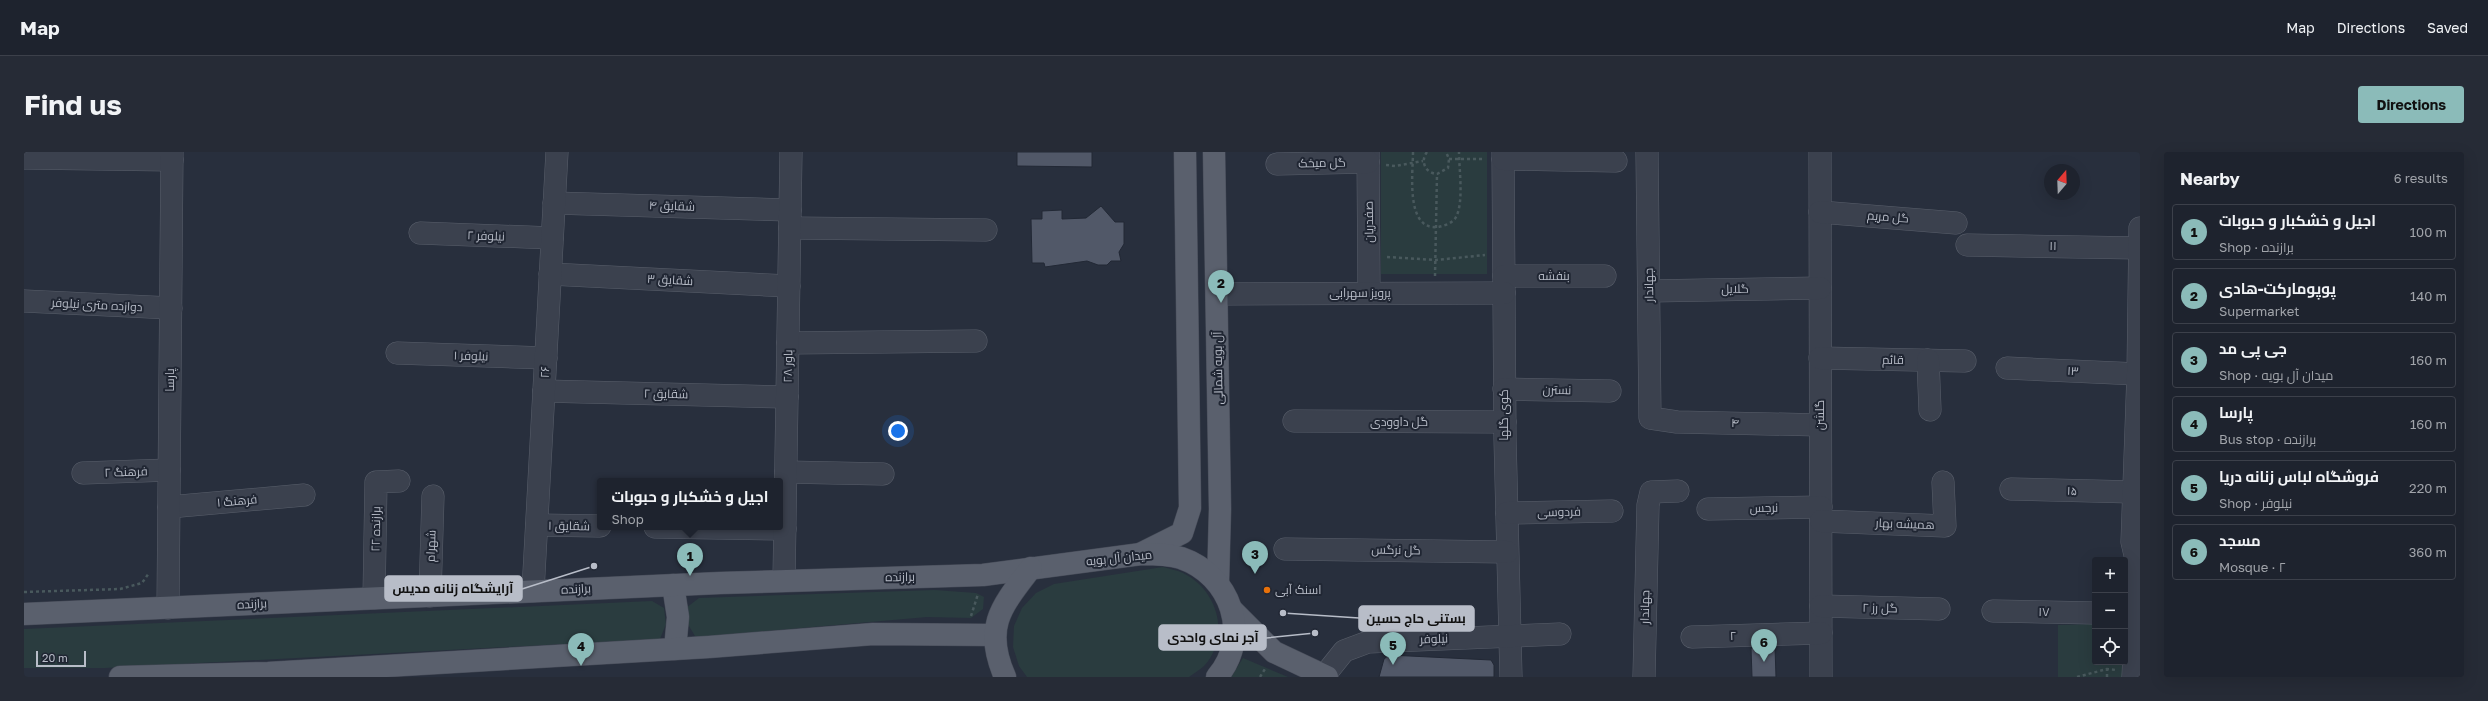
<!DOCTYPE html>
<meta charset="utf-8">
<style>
:root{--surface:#1e232e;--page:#262b36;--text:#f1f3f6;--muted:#a1a4aa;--line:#3c404a;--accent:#8bbbb9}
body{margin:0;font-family:"Golos Text",Cairo,sans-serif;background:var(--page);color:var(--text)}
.controls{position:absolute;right:12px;bottom:12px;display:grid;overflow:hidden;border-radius:4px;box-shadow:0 4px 16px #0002}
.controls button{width:36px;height:36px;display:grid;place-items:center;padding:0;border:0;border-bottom:1px solid var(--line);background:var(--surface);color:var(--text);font:20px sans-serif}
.compass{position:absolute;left:2020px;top:12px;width:36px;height:36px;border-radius:50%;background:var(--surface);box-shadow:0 4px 16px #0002;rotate:19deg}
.scale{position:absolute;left:12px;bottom:10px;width:50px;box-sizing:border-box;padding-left:4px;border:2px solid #b8bdc8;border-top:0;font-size:11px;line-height:14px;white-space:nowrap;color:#b8bdc8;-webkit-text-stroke:3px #202633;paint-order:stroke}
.you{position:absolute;left:874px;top:279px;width:14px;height:14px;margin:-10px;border:3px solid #fff;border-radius:50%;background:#1a73e8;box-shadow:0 0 0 6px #1a73e833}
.badge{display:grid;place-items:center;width:26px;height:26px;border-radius:50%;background:var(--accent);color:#111;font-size:13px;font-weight:700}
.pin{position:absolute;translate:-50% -33px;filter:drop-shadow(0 1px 2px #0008)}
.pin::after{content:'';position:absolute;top:21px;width:14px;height:12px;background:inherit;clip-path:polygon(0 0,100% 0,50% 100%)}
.popup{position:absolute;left:573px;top:326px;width:186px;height:52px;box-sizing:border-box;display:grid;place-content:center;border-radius:4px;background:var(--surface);filter:drop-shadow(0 1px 3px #0005);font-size:13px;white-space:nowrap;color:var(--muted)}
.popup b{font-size:15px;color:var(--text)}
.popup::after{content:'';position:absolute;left:50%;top:100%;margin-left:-8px;border:8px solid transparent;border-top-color:var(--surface)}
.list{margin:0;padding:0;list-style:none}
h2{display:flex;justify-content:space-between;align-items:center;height:52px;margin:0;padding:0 16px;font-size:17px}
h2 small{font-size:13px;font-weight:400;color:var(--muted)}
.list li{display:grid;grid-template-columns:26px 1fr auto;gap:12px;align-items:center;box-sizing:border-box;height:56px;margin:0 8px 8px;padding:0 8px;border:1px solid var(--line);border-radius:4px}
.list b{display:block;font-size:15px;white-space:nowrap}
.list p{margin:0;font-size:13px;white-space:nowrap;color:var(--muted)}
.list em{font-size:13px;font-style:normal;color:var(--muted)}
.icon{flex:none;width:22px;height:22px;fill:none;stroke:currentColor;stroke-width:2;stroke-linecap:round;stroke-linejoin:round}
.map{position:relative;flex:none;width:2116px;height:525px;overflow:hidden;border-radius:4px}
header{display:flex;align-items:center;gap:24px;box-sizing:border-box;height:56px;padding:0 20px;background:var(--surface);border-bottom:1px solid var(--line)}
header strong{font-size:19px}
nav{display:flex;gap:22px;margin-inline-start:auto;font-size:14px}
.intro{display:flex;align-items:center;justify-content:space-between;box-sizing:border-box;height:96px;padding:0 24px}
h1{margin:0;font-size:28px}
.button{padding:10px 18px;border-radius:4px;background:var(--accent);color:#111;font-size:14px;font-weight:700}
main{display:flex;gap:24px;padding:0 24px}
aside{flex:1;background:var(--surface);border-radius:4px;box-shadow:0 4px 16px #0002}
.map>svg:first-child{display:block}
.green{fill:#2a3c3f}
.building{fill:#515868;stroke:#222835}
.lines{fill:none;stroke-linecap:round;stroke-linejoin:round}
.minor-casing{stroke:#595f6b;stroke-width:23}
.major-casing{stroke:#454a57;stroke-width:23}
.path{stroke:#49595d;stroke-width:2.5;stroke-dasharray:3 3;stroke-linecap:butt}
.minor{stroke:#3b414e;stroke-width:22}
.major{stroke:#5a606d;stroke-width:22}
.food-dot{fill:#e8710a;stroke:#202633;stroke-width:1.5}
.labels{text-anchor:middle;stroke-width:4;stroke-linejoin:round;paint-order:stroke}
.street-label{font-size:12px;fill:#b8bdc8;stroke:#202633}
.poi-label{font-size:12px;fill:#b8bdc8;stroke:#202633;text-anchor:start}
.leader{fill:none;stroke:#b8bdc8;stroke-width:1.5}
.callout-dot{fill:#b8bdc8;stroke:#202633;stroke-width:1.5}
.callout{fill:#b8bdc8;stroke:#b8bdc8;stroke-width:1.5}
.callout-label{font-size:13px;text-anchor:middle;font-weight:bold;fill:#111}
</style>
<header>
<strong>Map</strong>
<nav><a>Map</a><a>Directions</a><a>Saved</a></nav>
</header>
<div class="intro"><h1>Find us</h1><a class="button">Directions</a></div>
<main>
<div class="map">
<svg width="2116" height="525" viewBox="0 0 2116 525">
<rect width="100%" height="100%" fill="#282f3d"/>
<g class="green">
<rect x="1357" y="0" width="106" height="122"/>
<path d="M1139,415C1145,417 1153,418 1159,421C1194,438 1207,484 1180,514C1176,518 1170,521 1165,525H1003L995,514L989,495L990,474L998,456L1012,441L1030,432Z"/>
<path d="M911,438L952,441L960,445L959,457L947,466L903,465L688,484H671L662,469V456L675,446Z"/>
<path d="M628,449L640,456L642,472L636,487L81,516H0V477Z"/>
<path d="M2071,472V510H2100V525H2034V473Z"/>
<path d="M1219,506L1264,525H1207Z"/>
</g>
<g class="building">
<path d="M993,0H1068V15L993,14Z"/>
<path d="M1077,54L1091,70H1100V92L1095,100L1097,109H1087L1083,113H1074L1063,109L1021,115L1020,111H1008L1007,67H1018V59L1038,58V67L1062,66Z"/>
<path d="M1751,495L1752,525H1728L1727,496Z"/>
<path d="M1365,503L1467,508L1470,513V525H1355L1360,507Z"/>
</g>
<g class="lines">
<defs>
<g id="minor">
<path d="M1344,0L1345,141"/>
<path d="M1479,0L1481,286L1487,525"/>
<path d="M1623,0L1626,266L1653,270L1796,273"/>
<path d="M1796,0L1797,525"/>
<path d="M0,6L148,8"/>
<path d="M1479,7L1592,9"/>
<path d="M1253,12L1344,10"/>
<path d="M530,51L766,58"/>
<path d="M1796,60L1932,71"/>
<path d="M766,76L962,78"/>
<path d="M396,81L528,86"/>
<path d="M1943,93L2116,96"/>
<path d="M526,122L765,134"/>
<path d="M1480,124H1581"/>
<path d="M1625,139L1796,136"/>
<path d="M1193,142L1480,141"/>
<path d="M0,149L147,156"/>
<path d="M764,191L952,189"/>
<path d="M373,201L522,206"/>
<path d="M1796,206L1941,209"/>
<path d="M1904,208L1906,258"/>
<path d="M1983,216L2114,222"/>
<path d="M1480,237L1586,239"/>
<path d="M520,239L763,245"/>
<path d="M1270,269L1481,270"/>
<path d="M762,320L859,322"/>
<path d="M59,321L145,318"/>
<path d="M1987,337L2109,340"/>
<path d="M145,355L280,343"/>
<path d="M1684,357L1797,355"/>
<path d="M1483,361L1588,359"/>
<path d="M1797,369L1921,374L1919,330"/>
<path d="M513,373L576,374"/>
<path d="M631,375L761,377"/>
<path d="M1261,397L1483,400"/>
<path d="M760,428L767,0"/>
<path d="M509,439L533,0"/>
<path d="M406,444L409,344"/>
<path d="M350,446L352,330L375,329"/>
<path d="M1797,454L1915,457"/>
<path d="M144,456L148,0"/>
<path d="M1969,459L2071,461"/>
<path d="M1668,485L1797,481"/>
<path d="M1300,524L1320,499L1344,490L1536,482"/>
<path d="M1620,525L1624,353L1627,340L1654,339"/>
<path d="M2109,525L2114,416L2108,390L2114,222L2116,76"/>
</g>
<g id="major">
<path d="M1190,0L1196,357L1194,431"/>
<path d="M1118,401L1158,381L1166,356L1161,0"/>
<path d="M649,433L654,465L651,497"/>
<path d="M1208,458L1250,500L1303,525"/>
<path d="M0,462L696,431L959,423L1117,402C1131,402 1144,402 1157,406C1207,423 1228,484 1193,525"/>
<path d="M96,525L244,521L685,495L849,482L970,483"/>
<path d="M981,525C959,475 977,455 1007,416"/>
</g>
</defs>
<use href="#minor" class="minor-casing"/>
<use href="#major" class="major-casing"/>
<g class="path">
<path d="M1389,0C1389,20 1381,79 1414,75C1420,74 1429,71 1432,65C1440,50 1435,17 1435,0"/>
<path d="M1403,0C1396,9 1401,21 1413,22L1424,16L1425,7L1422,0"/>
<path d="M1425,7H1461"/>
<path d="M1362,13L1371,14L1399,9"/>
<path d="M1363,105L1412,108L1461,103"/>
<path d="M1411,124L1413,22"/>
<path d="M0,440L96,437L118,431L125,421"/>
<path d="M947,464L954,442"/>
<path d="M1236,525L1241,517"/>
<path d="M2053,525L2083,517L2092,518"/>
<path d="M2083,525V510"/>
</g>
<use href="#minor" class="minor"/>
<use href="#major" class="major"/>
</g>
<circle class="food-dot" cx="1243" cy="438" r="4"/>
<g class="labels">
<g class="street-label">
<text transform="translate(1298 11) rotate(-1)" y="4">گل میخک</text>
<text transform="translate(648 54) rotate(2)" y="4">شقایق ۴</text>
<text transform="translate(1864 65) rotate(5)" y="4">گل مریم</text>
<text transform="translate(1345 70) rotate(-91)" y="4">صفدریان</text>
<text transform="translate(462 84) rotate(2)" y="4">نیلوفر ۲</text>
<text transform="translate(2029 94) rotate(1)" y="4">۱۱</text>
<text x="1530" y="128">بنفشه</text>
<text transform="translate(646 128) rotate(3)" y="4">شقایق ۳</text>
<text transform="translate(1625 133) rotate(-91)" y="4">جهاندار</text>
<text transform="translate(1711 137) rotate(-1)" y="4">گلایل</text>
<text x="1336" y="145">پرویز سهرابی</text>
<text transform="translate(73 153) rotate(3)" y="4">دوازده متری نیلوفر</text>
<text transform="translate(447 204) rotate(2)" y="4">نیلوفر ۱</text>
<text transform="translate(1869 208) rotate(1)" y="4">قائم</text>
<text transform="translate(764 214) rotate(-89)" y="4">باور ۲۸</text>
<text transform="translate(1194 216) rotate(-91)" y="4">آل بویه شمالی</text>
<text transform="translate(2049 219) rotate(3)" y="4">۱۳</text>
<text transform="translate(521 220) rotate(-87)" y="4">۲۶</text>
<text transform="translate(146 228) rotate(-90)" y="4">پارسا</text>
<text transform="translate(1533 238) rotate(1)" y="4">نسترن</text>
<text transform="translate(642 242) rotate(1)" y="4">شقایق ۲</text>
<text transform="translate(1480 263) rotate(-90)" y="4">کوی گلها</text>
<text transform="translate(1796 263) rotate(-90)" y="4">گلشن</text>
<text x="1375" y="274">گل داوودی</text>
<text transform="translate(1711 271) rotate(1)" y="4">۴</text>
<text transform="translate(102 320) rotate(-2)" y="4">فرهنگ ۲</text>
<text transform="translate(2048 339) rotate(2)" y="4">۱۵</text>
<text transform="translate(213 349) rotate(-5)" y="4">فرهنگ ۱</text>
<text transform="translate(1740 356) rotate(-1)" y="4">نرجس</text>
<text transform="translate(1535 360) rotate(-1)" y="4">فردوسی</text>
<text transform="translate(1881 372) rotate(2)" y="4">همیشه بهار</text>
<text transform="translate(545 374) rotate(1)" y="4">شقایق ۱</text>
<text transform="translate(352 377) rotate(-89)" y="4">برازنده ۲۲</text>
<text transform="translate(407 394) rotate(-88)" y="4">شهرام</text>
<text transform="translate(1372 398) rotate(1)" y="4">گل نرگس</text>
<text transform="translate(1095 406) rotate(-6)" y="4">میدان آل بویه</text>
<text transform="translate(876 425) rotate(-1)" y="4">برازنده</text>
<text transform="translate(552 437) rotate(-3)" y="4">برازنده</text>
<text transform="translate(228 452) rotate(-3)" y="4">برازنده</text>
<text transform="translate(1621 455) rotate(-89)" y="4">جهاندار</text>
<text transform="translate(1856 456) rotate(1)" y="4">گل رز ۲</text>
<text transform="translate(2020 460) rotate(1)" y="4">۱۷</text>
<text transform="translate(1709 484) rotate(-2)" y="4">۲</text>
<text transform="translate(1410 487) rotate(-2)" y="4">نیلوفر</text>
</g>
<g class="poi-label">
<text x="1251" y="442">اسنک آبی</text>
</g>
</g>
<path class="leader" d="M570 414L498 437M1259 461L1335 466M1291 481L1242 486"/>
<g class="callout-dot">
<circle cx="570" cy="414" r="4"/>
<circle cx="1259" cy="461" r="4"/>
<circle cx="1291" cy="481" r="4"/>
</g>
<g class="callout">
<rect x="361" y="424" width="137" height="25" rx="4"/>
<rect x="1335" y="454" width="115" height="25" rx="4"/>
<rect x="1135" y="473" width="107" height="25" rx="4"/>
</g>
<g class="callout-label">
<text x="429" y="441">آرایشگاه زنانه مدیس</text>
<text x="1392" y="471">بستنی حاج حسین</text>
<text x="1189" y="490">آجر نمای واحدی</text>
</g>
</svg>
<div class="controls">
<button>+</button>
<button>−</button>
<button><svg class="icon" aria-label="locate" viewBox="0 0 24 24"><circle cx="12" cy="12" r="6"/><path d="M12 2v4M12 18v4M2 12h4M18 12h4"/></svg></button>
</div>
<svg class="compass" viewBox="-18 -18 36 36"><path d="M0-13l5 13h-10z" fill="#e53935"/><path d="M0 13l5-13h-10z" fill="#a1a4aa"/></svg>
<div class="scale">20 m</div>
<div class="you"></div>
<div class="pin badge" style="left:666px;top:424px">1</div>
<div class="popup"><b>اجیل و خشکبار و حبوبات</b>Shop</div>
<div class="pin badge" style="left:1197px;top:151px">2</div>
<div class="pin badge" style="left:1231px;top:422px">3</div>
<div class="pin badge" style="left:557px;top:514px">4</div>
<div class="pin badge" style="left:1369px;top:513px">5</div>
<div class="pin badge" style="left:1740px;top:510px">6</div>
</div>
<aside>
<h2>Nearby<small>6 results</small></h2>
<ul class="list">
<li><span class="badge">1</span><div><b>اجیل و خشکبار و حبوبات</b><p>Shop · برازنده</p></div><em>100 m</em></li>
<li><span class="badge">2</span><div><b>پوپومارکت-هادی</b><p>Supermarket</p></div><em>140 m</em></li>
<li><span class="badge">3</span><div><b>جی پی مد</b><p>Shop · میدان آل بویه</p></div><em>160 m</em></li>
<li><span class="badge">4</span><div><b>پارسا</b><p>Bus stop · برازنده</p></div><em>160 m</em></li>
<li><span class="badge">5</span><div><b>فروشگاه لباس زنانه دریا</b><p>Shop · نیلوفر</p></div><em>220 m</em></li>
<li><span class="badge">6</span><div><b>مسجد</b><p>Mosque · ۲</p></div><em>360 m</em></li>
</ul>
</aside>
</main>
